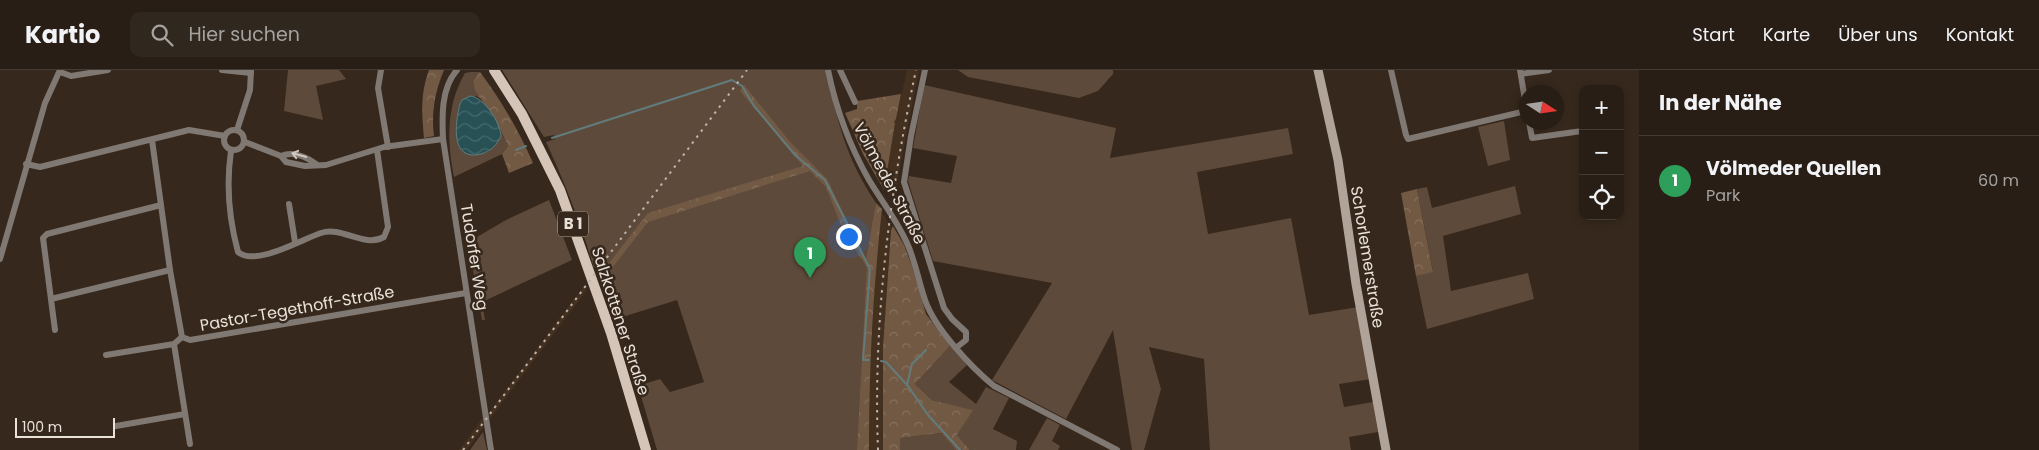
<!DOCTYPE html>
<html lang="de">
<meta charset="utf-8">
<style>
:root{--surface:#281e15;--page:#30271e;--text:#f1f3f6;--muted:#a5a2a0;--line:#443c34;--accent:#d93025}
body{margin:0;font-family:Poppins,sans-serif;background:var(--page);color:var(--text)}
.controls{position:absolute;right:15px;top:15px;display:grid;overflow:hidden;border-radius:10px;box-shadow:0 2px 8px #0003}
.controls button{width:45px;height:45px;display:grid;place-items:center;padding:0;border:0;border-bottom:1px solid var(--line);background:var(--surface);color:var(--text);font:25px sans-serif}
.compass{position:absolute;left:1519px;top:15px;width:45px;height:45px;border-radius:50%;background:var(--surface);box-shadow:0 2px 8px #0003;rotate:102deg}
.scale{position:absolute;left:15px;bottom:12px;width:100px;box-sizing:border-box;padding-left:5px;border:2px solid #eae1d9;border-top:0;font-size:14px;line-height:18px;white-space:nowrap;color:#eae1d9;-webkit-text-stroke:4px #36281c;paint-order:stroke}
.you{position:absolute;left:848px;top:166px;width:18px;height:18px;margin:-12px;border:4px solid #fff;border-radius:50%;background:#1a73e8;box-shadow:0 0 0 8px #1a73e833}
.badge{display:grid;place-items:center;width:32px;height:32px;border-radius:50%;background:var(--accent);color:#fff;font-size:16px;font-weight:700}
.pin{position:absolute;translate:-50% -41px;filter:drop-shadow(0 1px 2px #0008)}
.pin::after{content:'';position:absolute;top:26px;width:18px;height:15px;background:inherit;clip-path:polygon(0 0,100% 0,50% 100%)}
.list{margin:0;padding:0;list-style:none}
h2{display:flex;justify-content:space-between;align-items:center;height:65px;margin:0;padding:0 20px;font-size:21px}
h2 small{font-size:16px;font-weight:400;color:var(--muted)}
.list li{display:grid;grid-template-columns:32px 1fr auto;gap:15px;align-items:center;box-sizing:border-box;height:90px;padding:0 20px;border-top:1px solid var(--line)}
.list b{display:block;font-size:19px;white-space:nowrap}
.list p{margin:0;font-size:16px;white-space:nowrap;color:var(--muted)}
.list em{font-size:16px;font-style:normal;color:var(--muted)}
.icon{flex:none;width:28px;height:28px;fill:none;stroke:currentColor;stroke-width:2;stroke-linecap:round;stroke-linejoin:round}
.map{position:relative;flex:none;width:1639px;height:380px;overflow:hidden}
header{display:flex;align-items:center;gap:30px;box-sizing:border-box;height:70px;padding:0 25px;background:var(--surface);border-bottom:1px solid var(--line)}
header strong{font-size:24px}
nav{display:flex;gap:28px;margin-inline-start:auto;font-size:18px}
.search{width:350px;height:45px;background:var(--page);display:flex;align-items:center;gap:12px;box-sizing:border-box;padding:0 18px;border-radius:10px;color:var(--muted);font-size:19px}
main{display:flex}
aside{flex:1;background:var(--surface)}
.map>svg:first-child{display:block}
.built{fill:#43301f}
.green{fill:#5d4a3a}
.forest{fill:url(#forest-crowns)}
.water{fill:url(#water-waves);stroke:#627c7d}
.lines{fill:none;stroke-linecap:round;stroke-linejoin:round}
.stream{stroke:#627c7d;stroke-width:2}
.street{stroke:#807872;stroke-width:6}
.secondary{stroke:#b0a49a;stroke-width:9}
.primary{stroke:#d5c5b8;stroke-width:10}
.rail{stroke:#beb3aa;stroke-width:2;stroke-dasharray:2.5 5;stroke-linecap:butt}
.oneway{stroke:#d0c7bf}
.labels{text-anchor:middle;stroke-width:5;stroke-linejoin:round;paint-order:stroke}
.shield{fill:#36281c;stroke:#b4aaa0;stroke-width:1}
.shield-label{font-size:15px;font-weight:bold;fill:#eae1d9}
.street-label{font-size:16px;fill:#eae1d9;stroke:#36281c}
</style>
<header>
<strong>Kartio</strong>
<div class="search"><svg class="icon" aria-label="search" viewBox="0 0 24 24"><circle cx="10" cy="10" r="6"/><path d="M15 15l6 6"/></svg>Hier suchen</div>
<nav><a>Start</a><a>Karte</a><a>Über uns</a><a>Kontakt</a></nav>
</header>
<main>
<div class="map">
<svg width="1639" height="380" viewBox="0 0 1639 380">
<defs>
<pattern id="forest-crowns" width="20" height="18" patternUnits="userSpaceOnUse" patternTransform="scale(1.25)"><rect width="20" height="18" fill="#725943"/><path d="M2 6a3 3 0 1 1 6 0M12 15a3 3 0 1 1 6 0" fill="none" stroke="#86715e"/></pattern>
<pattern id="water-waves" width="16" height="10" patternUnits="userSpaceOnUse" patternTransform="scale(1.25)"><rect width="16" height="10" fill="#275155"/><path d="M0 5q4-4 8 0t8 0" fill="none" stroke="#466a6d"/></pattern>
</defs>
<rect width="100%" height="100%" fill="#36281c"/>
<g class="built">
<path d="M907,0H919L894,128L885,113L895,53L894,52L896,49Z"/>
<path d="M882,143L891,156L883,277V380H869V322L876,185Z"/>
<path d="M584,216L586,221L489,350L488,344Z"/>
<path d="M484,346L486,354L467,380H459Z"/>
</g>
<g class="green">
<path d="M288,0H339L346,9L316,16L323,50L284,41Z"/>
<path d="M502,0H827C837,52 846,88 876,133L859,380H657L638,316L660,309L670,322L704,312L677,230L616,249L601,212L603,208L598,194L594,198C581,154 565,113 546,72L555,69L554,65L544,67Z"/>
<path d="M958,0H1113V4L1098,21L1079,28L968,7Z"/>
<path d="M471,2H480L473,10L481,29L476,26L460,34L457,65L470,85L488,82L501,66V62L508,76L502,84L454,107C447,71 446,36 465,3Z"/>
<path d="M924,15L1116,58L1110,88L1288,58L1293,84L1197,102L1208,164L1291,148L1309,245L1358,237L1371,309L1339,314L1344,337L1373,332L1378,362L1349,367L1351,380H1210L1204,289L1149,277L1161,319L1144,380H1132L1113,260L1066,349L992,310L1052,213L933,191L908,111L909,106L951,113L957,86L913,78Z"/>
<path d="M1504,51L1510,90L1488,96L1478,57Z"/>
<path d="M1515,116L1521,144L1443,166L1451,221L1528,203L1534,229L1427,259L1416,206L1433,201L1417,119L1427,117L1432,138Z"/>
<path d="M549,130L572,190L482,232L485,250H482L468,172L477,170V167L506,150Z"/>
<path d="M950,276L967,295L949,312L976,334L986,317L1009,328L993,359L1017,371L1016,380H970L957,365L972,340L932,330L915,314Z"/>
<path d="M1047,348L1060,355L1052,371L1060,376L1058,380H1029Z"/>
<path d="M483,362L487,380H470Z"/>
<path d="M943,363L956,380H900V368Z"/>
</g>
<g class="forest">
<path d="M429,0H444C435,21 431,43 434,66L424,68C422,42 420,25 429,0Z"/>
<path d="M480,2C501,30 519,61 533,93L509,103L502,84L508,76L500,59L475,20L473,10Z"/>
<path d="M744,15L791,73L827,109L866,190L876,133L882,139C873,219 869,299 869,380H857L867,197L844,163L826,117L810,101L648,152L601,212L599,206L648,143L803,96L740,21Z"/>
<path d="M901,24L896,49L894,52L895,53L884,120L863,84L845,43L857,39V31Z"/>
<path d="M1417,119L1433,202L1416,206L1401,123Z"/>
<path d="M893,156L904,175L912,196L926,244L950,276L915,314L932,330L973,340L957,365L970,380H956L942,363L900,368V380H883V277L891,160Z"/>
</g>
<path class="water" d="M470,26C484,27 500,52 501,66C497,75 491,81 481,84C450,92 455,53 460,34L462,30Z"/>
<g class="lines">
<g class="stream">
<path d="M552,68L732,10L742,16L754,36L795,85L825,110L870,199L863,290H869"/>
<path d="M516,80L526,76"/>
<path d="M881,291L886,292L908,316L928,345L960,380"/>
<path d="M907,315L912,294L926,280"/>
</g>
<g class="street">
<path d="M222,0L251,3"/>
<path d="M381,0L378,18L388,77"/>
<path d="M457,0C441,18 442,46 443,69L491,380"/>
<path d="M828,0C836,39 849,75 869,110C881,130 895,148 905,169C915,188 918,210 925,230C935,259 971,297 994,316L1117,380"/>
<path d="M840,0L855,32"/>
<path d="M925,0L911,66L904,112L944,238L952,249L966,262V270L957,277"/>
<path d="M1391,0L1406,65L1408,69L1526,41"/>
<path d="M1520,0L1526,36"/>
<path d="M60,2L71,6L108,0"/>
<path d="M1521,4L1549,0"/>
<path d="M1529,52L1532,68L1582,61"/>
<circle cx="234" cy="70" r="10"/>
<path d="M237,60L250,20L251,0"/>
<path d="M152,70L170,200L182,267L190,270L466,223"/>
<path d="M245,72L281,86L286,92L305,96L326,95L384,77L443,69"/>
<path d="M231,81C226,115 229,149 238,182C255,197 302,169 321,163C342,156 364,178 384,167L388,157L377,80"/>
<path d="M281,86C293,81 305,86 316,94"/>
<path d="M26,94L40,97L189,60L225,66"/>
<path d="M289,134L295,172"/>
<path d="M0,189L45,33L60,0"/>
<path d="M51,229L170,200"/>
<path d="M55,260L43,168L47,164L161,135"/>
<path d="M182,267L174,274L190,374"/>
<path d="M106,285L174,274"/>
<path d="M116,356L185,344"/>
</g>
<path class="secondary" d="M1318,0L1338,90L1356,214L1386,380"/>
<path class="primary" d="M494,0L522,44L560,120L611,263L646,380"/>
<g class="rail">
<path d="M463,380L747,0"/>
<path d="M878,380C873,252 889,125 916,0"/>
</g>
</g>
<defs><path id="oneway-shaft" d="M-6 0H5M1.5-3L5.5 0L1.5 3" fill="none" stroke-width="1.6" stroke-linecap="round" stroke-linejoin="round" transform="scale(1.25)"/></defs>
<use class="oneway" href="#oneway-shaft" transform="translate(299 85) rotate(-164)"/>
<g class="labels">
<rect class="shield" x="558" y="141.5" width="30" height="25" rx="4"/>
<g class="shield-label">
<text x="573" y="159">B 1</text>
</g>
<g class="street-label">
<text transform="translate(890 113) rotate(62)" y="6">Völmeder Straße</text>
<text transform="translate(475 187) rotate(81)" y="6">Tudorfer Weg</text>
<text transform="translate(1368 187) rotate(81)" y="6">Schorlemerstraße</text>
<text transform="translate(297 238) rotate(-10)" y="6">Pastor-Tegethoff-Straße</text>
<text transform="translate(621 251) rotate(72)" y="6">Salzkottener Straße</text>
</g>
</g>
</svg>
<div class="controls">
<button>+</button>
<button>−</button>
<button><svg class="icon" aria-label="locate" viewBox="0 0 24 24"><circle cx="12" cy="12" r="6"/><path d="M12 2v4M12 18v4M2 12h4M18 12h4"/></svg></button>
</div>
<svg class="compass" viewBox="-18 -18 36 36"><path d="M0-13l5 13h-10z" fill="#e53935"/><path d="M0 13l5-13h-10z" fill="#a5a2a0"/></svg>
<div class="scale">100 m</div>
<div class="you"></div>
<div class="pin badge" style="left:810px;top:208px;background:#2e9e5b">1</div>
</div>
<aside>
<h2>In der Nähe<small></small></h2>
<ul class="list">
<li><span class="badge" style="background:#2e9e5b">1</span><div><b>Völmeder Quellen</b><p>Park</p></div><em>60 m</em></li>
</ul>
</aside>
</main>
